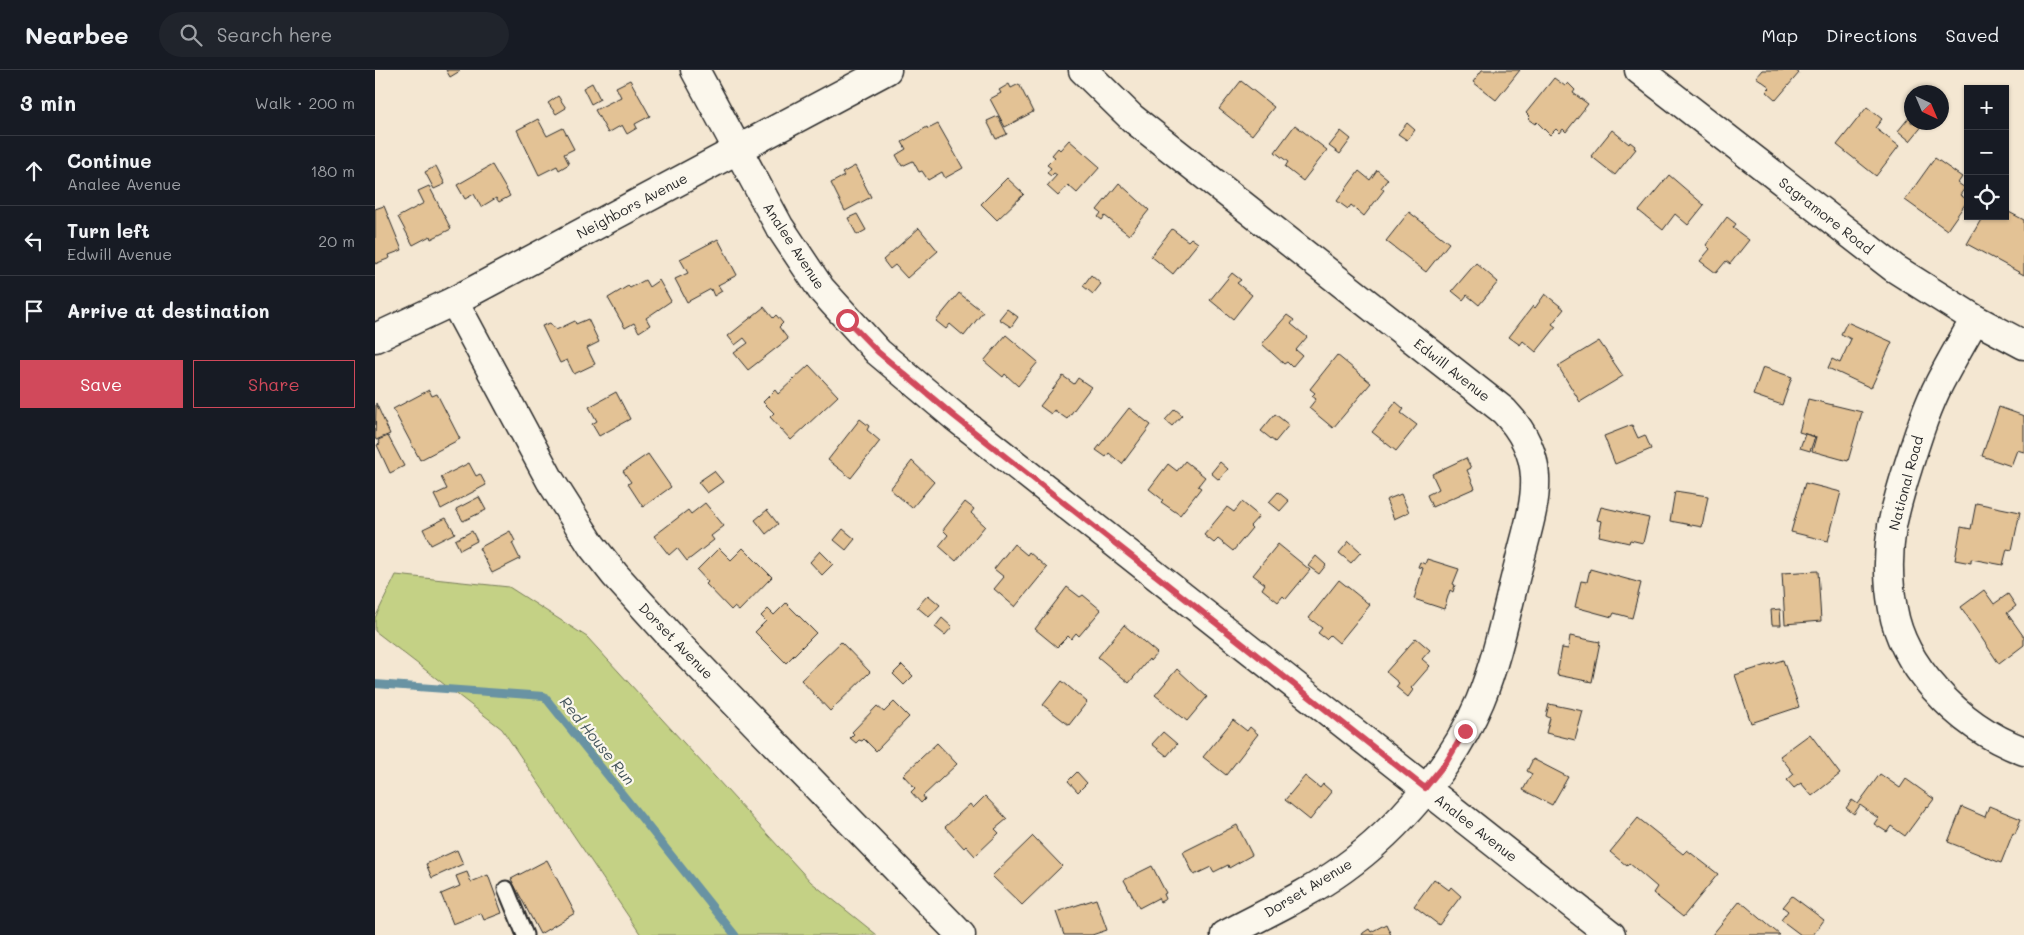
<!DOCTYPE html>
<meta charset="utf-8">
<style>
:root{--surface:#171b24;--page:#20242c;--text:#f1f3f6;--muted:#9ea1a6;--line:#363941;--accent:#d1495b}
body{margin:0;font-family:Mali,sans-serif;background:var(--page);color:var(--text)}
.controls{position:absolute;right:15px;top:15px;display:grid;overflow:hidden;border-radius:0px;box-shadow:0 1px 4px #0004}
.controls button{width:45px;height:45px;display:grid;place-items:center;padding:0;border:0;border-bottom:1px solid var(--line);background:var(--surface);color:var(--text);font:25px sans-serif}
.compass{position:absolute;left:1529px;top:15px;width:45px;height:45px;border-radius:50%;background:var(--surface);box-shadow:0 1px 4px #0004;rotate:136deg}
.stop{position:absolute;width:15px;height:15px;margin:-11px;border:4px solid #d1495b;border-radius:50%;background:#fff}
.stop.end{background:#d1495b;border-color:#fff;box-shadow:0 1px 5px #0008}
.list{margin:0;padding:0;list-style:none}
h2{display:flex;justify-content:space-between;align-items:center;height:65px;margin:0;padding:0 20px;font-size:21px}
h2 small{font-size:16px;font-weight:400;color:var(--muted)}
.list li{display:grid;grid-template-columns:32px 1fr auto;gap:15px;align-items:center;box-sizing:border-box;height:70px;padding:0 20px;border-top:1px solid var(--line)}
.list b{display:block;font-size:19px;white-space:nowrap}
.list p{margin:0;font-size:16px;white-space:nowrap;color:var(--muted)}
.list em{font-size:16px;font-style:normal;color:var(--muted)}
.actions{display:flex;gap:10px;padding:15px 20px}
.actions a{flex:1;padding:11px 0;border:1px solid var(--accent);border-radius:0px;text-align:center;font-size:18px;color:var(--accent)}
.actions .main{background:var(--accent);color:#fff}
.icon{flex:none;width:28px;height:28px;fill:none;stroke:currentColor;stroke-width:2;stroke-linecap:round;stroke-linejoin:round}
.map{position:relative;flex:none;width:1649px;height:865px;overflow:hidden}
header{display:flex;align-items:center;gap:30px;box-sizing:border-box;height:70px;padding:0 25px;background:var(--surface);border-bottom:1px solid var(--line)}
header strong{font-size:24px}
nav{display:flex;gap:28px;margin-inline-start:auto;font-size:18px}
.search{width:350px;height:45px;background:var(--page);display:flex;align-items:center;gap:12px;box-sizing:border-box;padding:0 18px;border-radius:28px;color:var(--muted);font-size:19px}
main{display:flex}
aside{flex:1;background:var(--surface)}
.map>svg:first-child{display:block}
.green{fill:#c4d185;stroke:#787e58}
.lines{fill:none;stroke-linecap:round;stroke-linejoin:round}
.stream{stroke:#6993a3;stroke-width:8}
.building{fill:#e3c295;stroke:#2b2b2b}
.lane-casing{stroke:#2b2b2b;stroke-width:19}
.street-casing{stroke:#2b2b2b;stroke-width:31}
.lane{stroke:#fbf7ec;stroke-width:15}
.street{stroke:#fbf7ec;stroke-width:28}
.route{stroke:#d1495b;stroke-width:6}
.labels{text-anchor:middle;stroke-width:4.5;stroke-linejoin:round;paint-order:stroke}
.street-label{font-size:14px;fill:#2b2b2b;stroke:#fbf7ec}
.water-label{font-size:15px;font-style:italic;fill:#45565d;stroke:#fbf7ec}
</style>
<header>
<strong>Nearbee</strong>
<div class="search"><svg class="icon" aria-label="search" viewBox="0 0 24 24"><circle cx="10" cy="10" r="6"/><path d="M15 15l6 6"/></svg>Search here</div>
<nav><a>Map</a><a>Directions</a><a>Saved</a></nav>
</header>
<main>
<aside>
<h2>3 min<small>Walk · 200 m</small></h2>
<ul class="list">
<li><svg class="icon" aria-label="ahead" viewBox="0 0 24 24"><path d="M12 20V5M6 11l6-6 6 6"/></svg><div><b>Continue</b><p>Analee Avenue</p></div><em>180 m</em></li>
<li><svg class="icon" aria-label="left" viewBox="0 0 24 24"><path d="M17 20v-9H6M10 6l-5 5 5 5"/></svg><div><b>Turn left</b><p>Edwill Avenue</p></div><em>20 m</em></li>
<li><svg class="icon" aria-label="arrive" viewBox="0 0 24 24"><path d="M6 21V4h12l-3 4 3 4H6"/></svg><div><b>Arrive at destination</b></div></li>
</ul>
<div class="actions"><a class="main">Save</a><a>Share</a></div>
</aside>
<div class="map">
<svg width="1649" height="865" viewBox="0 0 1649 865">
<rect width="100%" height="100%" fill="#f4e7d2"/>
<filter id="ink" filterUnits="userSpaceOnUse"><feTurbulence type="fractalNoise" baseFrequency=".02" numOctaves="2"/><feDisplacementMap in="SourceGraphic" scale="10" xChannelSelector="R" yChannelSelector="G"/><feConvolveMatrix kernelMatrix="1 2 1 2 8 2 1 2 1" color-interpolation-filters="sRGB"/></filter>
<g filter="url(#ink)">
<path class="green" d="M21,505L134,517L212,567L436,812L502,865H266L127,659L0,561V548Z"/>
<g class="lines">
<path class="stream" d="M0,614L169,626L360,865"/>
</g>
<g class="building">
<path d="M71,0H84L85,1L75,7Z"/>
<path d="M1107,0H1145L1121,30L1098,12Z"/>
<path d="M1387,0H1420L1424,3L1401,30L1391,21L1395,17L1381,7Z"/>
<path d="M1179,8L1190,16L1193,13L1200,20L1198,23L1213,34L1191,62L1188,59L1185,63L1181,59L1175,65L1162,52L1160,54L1153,49L1155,47L1151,43Z"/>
<path d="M255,10L275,46L260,54L262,58L252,64L247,55L233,63L220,40L246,27L241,17Z"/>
<path d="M866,11L899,37L877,65L844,39Z"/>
<path d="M217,13L225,29L216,34L208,18Z"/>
<path d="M634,14L636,18L644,14L658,42L630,57L615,29L626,23L624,20Z"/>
<path d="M183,26L191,38L181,44L173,33Z"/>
<path d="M1492,37L1507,49L1500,58L1524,76L1501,106L1462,75Z"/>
<path d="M1536,45V52L1549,54L1535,71L1523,61Z"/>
<path d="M623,46L632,64L621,69L612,51Z"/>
<path d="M163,49L172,66L188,58L199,79L189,84L194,94L184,100L182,96L164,105L142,60Z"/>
<path d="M1032,53L1040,60L1032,70L1023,64Z"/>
<path d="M563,54L588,98L570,108L567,102L553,110L547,101L544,102L538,91L527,96L521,85L531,79L527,72L552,57L553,59Z"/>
<path d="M920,55L952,80L928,111L910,97L913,92L900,82Z"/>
<path d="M1237,60L1254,74L1255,72L1260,76L1259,78L1261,79L1240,105L1216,86Z"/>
<path d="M966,61L976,69L965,84L954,76Z"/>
<path d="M694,70L725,97L702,123L693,115L683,126L672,116L682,105L679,103L676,106L672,103L676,98L672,95L680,87L677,85L683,78L685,80Z"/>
<path d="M1560,88L1587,107L1583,113L1590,118L1585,125L1593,130L1572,160L1530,130Z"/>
<path d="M117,95L135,126L124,132L121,128L106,137L99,124L90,129L82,115Z"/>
<path d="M61,96L70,114L59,119L50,102Z"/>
<path d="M480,96L496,127L470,141L456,113L469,106L467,103Z"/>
<path d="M1002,100L1013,109L1006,118L1009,120L989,146L976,135L973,139L962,131L984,101L995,110Z"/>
<path d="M1294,105L1329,135L1313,155L1300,144L1288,160L1264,141Z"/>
<path d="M632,108L649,124L622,150L606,134Z"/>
<path d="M744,113L774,140L754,165L730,146L727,150L723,147L726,143L722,140Z"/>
<path d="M54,116L76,159L56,169L55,166L38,175L23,147L49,133L43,121Z"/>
<path d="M9,136L27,180L14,185L15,188L0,194V139Z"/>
<path d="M1630,140L1649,150V205L1592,174L1608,146H1630Z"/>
<path d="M1034,142L1074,173L1051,202L1011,171Z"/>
<path d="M482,144L491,160L482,165L473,148Z"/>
<path d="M1352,147L1361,154L1358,158L1374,170L1355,194L1351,191L1341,203L1325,191L1335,179L1331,175Z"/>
<path d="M544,158L563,181L532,208L520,195L515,199L508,190Z"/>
<path d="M797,159L813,171L816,168L823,173L798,204L776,186Z"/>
<path d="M343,169L362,205L343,215L347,221L339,226L336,219L312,232L300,209L313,203L305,189Z"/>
<path d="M1101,193L1123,212L1104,235L1092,225L1088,230L1077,221Z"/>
<path d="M857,203L866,210L862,213L877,225L858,249L835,230Z"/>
<path d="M716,205L726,214L718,224L708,216Z"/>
<path d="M270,210L274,217L284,210L296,231L271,248L275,255L264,262L259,253L250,258L233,228L253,216L255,218Z"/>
<path d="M584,223L608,242L589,266L575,254L571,259L561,251Z"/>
<path d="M1170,224L1189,239L1177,254L1181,257L1161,282L1148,271L1145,275L1134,267L1158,236L1160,238Z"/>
<path d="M389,237L398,248L401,245L408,253L404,257L413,269L373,300L359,283L373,273L369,268L360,275L353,266Z"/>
<path d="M632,239L643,247L636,257L624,249Z"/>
<path d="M912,245L919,250L916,254L932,267L921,280L927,285L917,297L912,292L909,294L887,274Z"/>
<path d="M213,249L224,272L212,278L220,294L199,304L192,290L185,293L167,256L175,253L181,260L200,251L201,254Z"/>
<path d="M1472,252L1517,272L1496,318L1453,298L1457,289L1465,293L1476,269L1466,264Z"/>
<path d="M631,265L663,292L643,316L630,304L628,307L609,291Z"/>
<path d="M1224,271L1248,306L1205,332L1183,296Z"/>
<path d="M962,285L996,313L958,358L934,338L941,329L937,326L940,323L935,319Z"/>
<path d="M434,295L463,326L416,370L395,347L399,343L388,332L400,320L403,324Z"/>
<path d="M1388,297L1417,307L1407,335L1378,325Z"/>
<path d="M688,306L699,314L703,308L716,317L692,349L679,340L676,344L665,336Z"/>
<path d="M54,320L57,326L62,324L85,369L45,390L18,339Z"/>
<path d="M241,322L255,349L224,366L217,354L222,351L214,337Z"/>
<path d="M1433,329L1487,342L1473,391L1437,381L1441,367L1424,362Z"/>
<path d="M1021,332L1029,339L1026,343L1042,355L1021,381L997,362Z"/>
<path d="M1,333L15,364L1,370L0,367Z"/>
<path d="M1624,337L1649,346V382L1642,380L1636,396L1607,386Z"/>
<path d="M754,338L776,355L747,394L734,383L731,387L721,380Z"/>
<path d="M800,339L807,345L797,356L790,350Z"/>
<path d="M900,344L914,355L900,372L886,361Z"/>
<path d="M485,349L494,356L492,360L505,371L476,408L453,390Z"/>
<path d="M1257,355L1263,368L1270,365L1276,379L1240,394L1229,366Z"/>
<path d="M1430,364L1440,367L1435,381L1425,378Z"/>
<path d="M13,366L29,396L15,403L2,375L5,374L3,370Z"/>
<path d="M273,384L296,417L268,437L253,414L256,412L248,401Z"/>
<path d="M1091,388L1096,398L1092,400L1100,418L1057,437L1052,425L1064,419L1057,404Z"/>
<path d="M537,391L559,412L537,438L515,419Z"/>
<path d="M810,391L830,407L823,416L826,418L805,445L786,432L788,430L774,419L793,394L802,401Z"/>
<path d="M845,392L853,399L844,410L836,403Z"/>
<path d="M94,393L101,406L105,404L111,415L66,439L59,425L72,419L66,407Z"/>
<path d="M339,401L348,412L332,423L323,412Z"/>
<path d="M1430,413L1466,422L1453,471L1416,462Z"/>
<path d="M1300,421L1333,426L1327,457L1295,451Z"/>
<path d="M903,422L914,431L905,441L894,432Z"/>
<path d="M1026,424L1034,442L1019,449L1011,430Z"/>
<path d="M104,427L111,440L88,451L81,439Z"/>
<path d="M590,432L599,439L596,443L610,456L581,491L564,476L573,465L568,460Z"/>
<path d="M867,432L884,446L875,456L877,458L858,481L843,469L839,473L829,465L852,437L859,442Z"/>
<path d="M330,433L349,456L336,466L339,470L312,491L302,478L294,485L279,466L313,440L316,444Z"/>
<path d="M1601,433L1645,442L1637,480L1632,479L1628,495L1596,489V493L1580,490L1586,457L1596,459Z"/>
<path d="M1226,437L1274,448L1268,473L1255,470L1254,473L1224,466L1227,451L1222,450Z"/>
<path d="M392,440L403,454L391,464L380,450Z"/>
<path d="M71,448L80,463L56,475L48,459Z"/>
<path d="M468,459L480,469L471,480L459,470Z"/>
<path d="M97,461L102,471L85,480L80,470Z"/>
<path d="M135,461L140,471L137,473L145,489L117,503L104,478Z"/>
<path d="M974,471L986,482L976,493L964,483Z"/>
<path d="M639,474L652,485L654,482L672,498L640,537L619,519L629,507L619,499Z"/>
<path d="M903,474L935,500L911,529L908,526L903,532L887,519L890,514L878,505Z"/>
<path d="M344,478L356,490L368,478L397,507L364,541L359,537L356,540L331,514L333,512L322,500Z"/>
<path d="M445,481L458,494L447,505L435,492Z"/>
<path d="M941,486L951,495L944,504L933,496Z"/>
<path d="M1052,489L1084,499L1078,514L1080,515L1078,522L1075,520L1069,539L1039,529L1048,498L1043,497L1045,492L1050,494Z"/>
<path d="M1215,499L1266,513L1257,548L1239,543L1237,547L1200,537L1206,511L1212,512Z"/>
<path d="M1443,501L1446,551L1410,554L1407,503Z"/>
<path d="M964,510L995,535L964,573L955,565L951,569L943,563L947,558L934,548Z"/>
<path d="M692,517L705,527L708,525L726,540L704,566L701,563L696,569L693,566L682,577L660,559Z"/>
<path d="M1609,520L1619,534L1633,524L1641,536L1632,543L1649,567V575L1624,594L1586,537Z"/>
<path d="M553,525L565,535L554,547L542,537Z"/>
<path d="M411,533L441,563L411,593L380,562L391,551L386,546L393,539L399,545Z"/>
<path d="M1405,539L1406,555H1397L1396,540Z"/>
<path d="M567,548L577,557L570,565L560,557Z"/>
<path d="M749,555L782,583L775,591L774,589L754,613L723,587Z"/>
<path d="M1195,566L1225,572L1217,612L1182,605L1187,578L1193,579Z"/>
<path d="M1041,568L1055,580L1047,589L1055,596L1036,618L1038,620L1033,627L1021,617L1024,613L1011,602Z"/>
<path d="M466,572L495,602L455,641L426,610Z"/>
<path d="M1408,590L1424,637L1376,653L1360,605Z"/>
<path d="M527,595L538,606L529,615L518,604Z"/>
<path d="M802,599L832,627L812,651L780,625Z"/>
<path d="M687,611L712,632L694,655L668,635Z"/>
<path d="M519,632L534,647L501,681L489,669L487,671L484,670L481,673L475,668L479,664L477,662L502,636L509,642Z"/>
<path d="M1174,634L1208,641L1200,670L1171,663L1175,648L1171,646Z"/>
<path d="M858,650L872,661L875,657L883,664L851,705L828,687Z"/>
<path d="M788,662L802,674L792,686L777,674Z"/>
<path d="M1435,664L1465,704L1437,726L1426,713L1419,718L1412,710L1419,704L1405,686Z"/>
<path d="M562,673L582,694L548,726L550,729L546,733L536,722L540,718L528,705Z"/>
<path d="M1158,689L1193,707L1177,735L1148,720L1157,704L1152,701Z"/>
<path d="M702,702L712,713L703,722L693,711Z"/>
<path d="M1505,704L1525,718L1531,709L1559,729L1553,737L1552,736L1530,766L1516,756L1512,762L1499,754L1503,748L1485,735L1479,744L1471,738L1477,730L1483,734Z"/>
<path d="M930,706L945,718L948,714L957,722L935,750L910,730Z"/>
<path d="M610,726L632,749L620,759L624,763L600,786L591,776L589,778L570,757L595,734L598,738Z"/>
<path d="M1614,736L1646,749L1640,764L1638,763L1626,793L1573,772L1587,737L1610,747Z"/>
<path d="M1263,748L1308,784L1312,780L1343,804L1308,847L1278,823L1282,817L1254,793L1252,796L1235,782Z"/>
<path d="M862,755L877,785L854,798L853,795L839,802L836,797L819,805L808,782Z"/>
<path d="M658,766L687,796L647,835L617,806Z"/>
<path d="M82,780L88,794L57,808L51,794Z"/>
<path d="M172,790L200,843L165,864L136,809Z"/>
<path d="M777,796L791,823L789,824L791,829L785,832L783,828L764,838L749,810Z"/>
<path d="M92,802L96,812L113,805L127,843L109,850L106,843L78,854L66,824L85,816L81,806Z"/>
<path d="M1059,809L1074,820L1076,817L1086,826L1064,855L1039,836Z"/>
<path d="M1417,826L1449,850L1438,865H1426L1406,850L1413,841L1408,837Z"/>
<path d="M721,829L732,860L717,865H689L681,842Z"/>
<path d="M1365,831L1405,865H1337Z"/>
<path d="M1011,854L1016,865H987L988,863L994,859L996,862Z"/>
</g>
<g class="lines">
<defs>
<path id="lane" d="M131,819L150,865"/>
<g id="street">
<path d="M320,0L404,156L446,219L503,282L579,346L1236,865"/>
<path d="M708,0L757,48L1129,341C1177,391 1159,434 1144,493C1132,538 1123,587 1105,631C1078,695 1024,759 968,799C932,825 889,844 850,865"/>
<path d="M1264,0L1519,198L1600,249L1649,275"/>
<path d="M79,231L175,410L217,476L240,505L301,572L586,865"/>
<path d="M1600,249C1588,270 1576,291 1565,312C1551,339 1542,369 1533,397C1527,416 1521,436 1517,456C1513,482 1513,513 1518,539C1523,569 1540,597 1560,619C1584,647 1614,668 1649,681"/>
<path d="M0,268L79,231L512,0"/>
</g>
</defs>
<use href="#lane" class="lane-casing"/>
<use href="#street" class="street-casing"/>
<use href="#lane" class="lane"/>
<use href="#street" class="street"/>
</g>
</g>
<g class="lines" filter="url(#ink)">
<path class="route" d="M472,250L503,282L579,346L1050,718L1072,691L1090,661"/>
</g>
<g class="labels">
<g class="street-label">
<text transform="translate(257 136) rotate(-28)" y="5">Neighbors Avenue</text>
<text transform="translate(1451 146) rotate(38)" y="5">Sagramore Road</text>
<text transform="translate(419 176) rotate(57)" y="5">Analee Avenue</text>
<text transform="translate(1077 300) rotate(38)" y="5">Edwill Avenue</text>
<text transform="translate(1531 413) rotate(-75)" y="5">National Road</text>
<text transform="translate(301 571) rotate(46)" y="5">Dorset Avenue</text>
<text transform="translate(1101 758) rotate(38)" y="5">Analee Avenue</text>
<text transform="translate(933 818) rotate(-31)" y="5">Dorset Avenue</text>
</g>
<g class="water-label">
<text transform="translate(222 671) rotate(51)" y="5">Red House Run</text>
</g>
</g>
</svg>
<div class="controls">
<button>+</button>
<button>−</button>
<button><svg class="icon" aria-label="locate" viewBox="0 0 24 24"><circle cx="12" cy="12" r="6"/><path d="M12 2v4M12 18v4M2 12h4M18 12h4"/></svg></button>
</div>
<svg class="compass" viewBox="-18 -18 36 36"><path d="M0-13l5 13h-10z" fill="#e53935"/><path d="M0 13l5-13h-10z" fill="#9ea1a6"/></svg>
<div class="stop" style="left:472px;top:250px"></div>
<div class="stop end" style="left:1090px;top:661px"></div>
</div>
</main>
